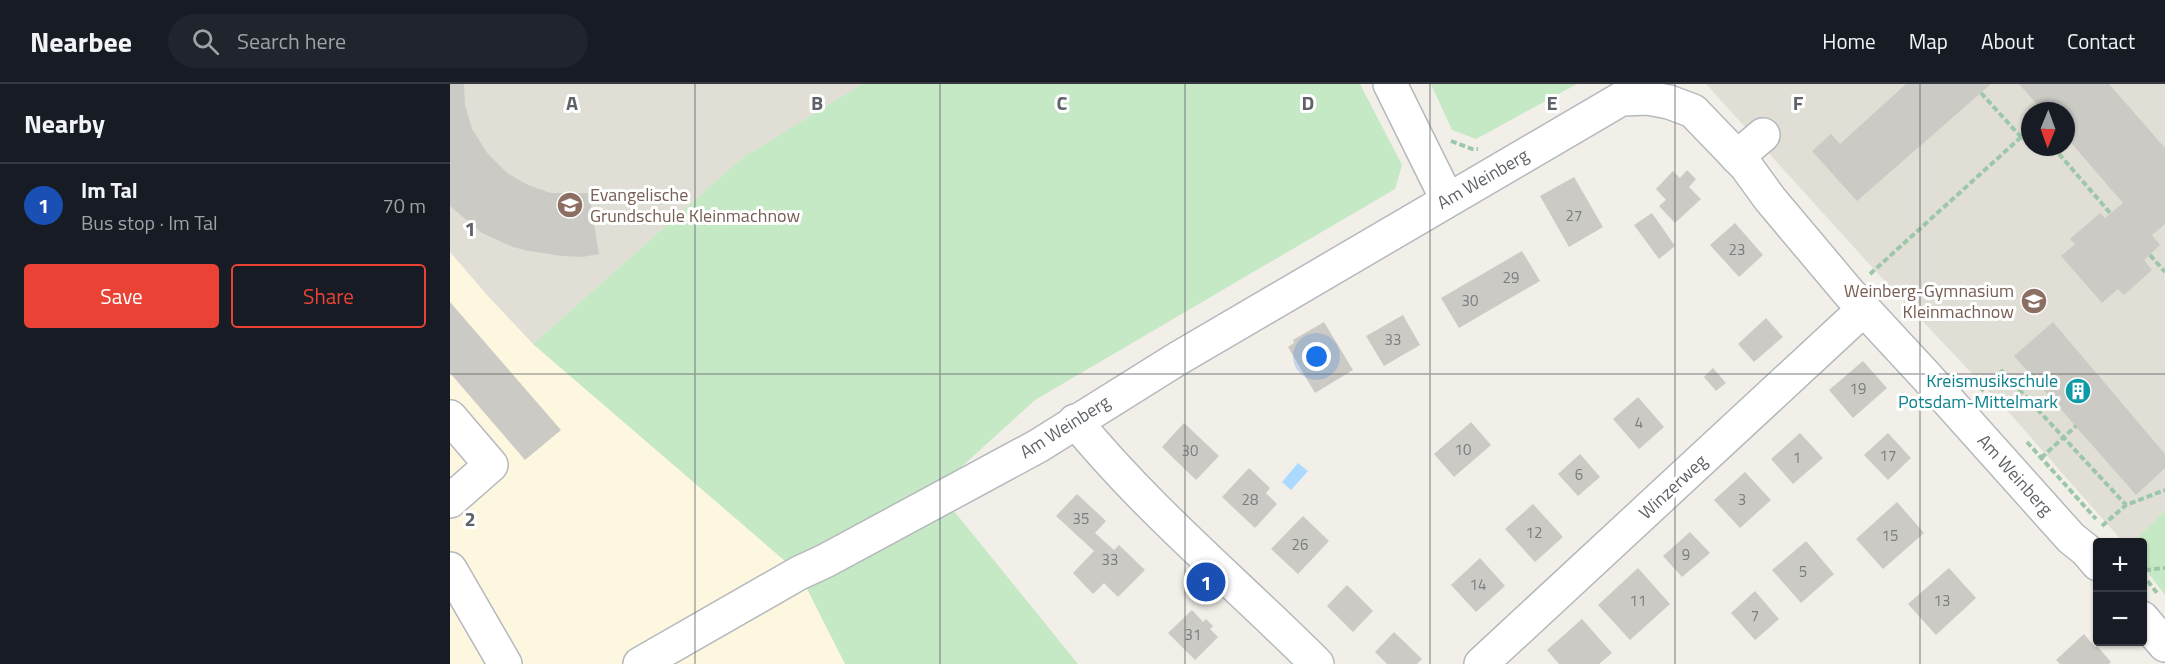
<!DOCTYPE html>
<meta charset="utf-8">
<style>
:root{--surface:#171b24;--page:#20242c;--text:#f1f3f6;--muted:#9ea1a6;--line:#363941;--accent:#ea4335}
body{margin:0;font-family:"Titillium Web",sans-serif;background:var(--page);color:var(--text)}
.controls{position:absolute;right:18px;bottom:18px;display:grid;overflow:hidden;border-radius:6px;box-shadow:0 2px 4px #0004}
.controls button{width:54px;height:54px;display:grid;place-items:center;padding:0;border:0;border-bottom:2px solid var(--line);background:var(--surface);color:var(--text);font:30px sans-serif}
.compass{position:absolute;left:1571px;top:18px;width:54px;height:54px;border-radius:50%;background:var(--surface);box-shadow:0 2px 4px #0004;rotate:181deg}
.you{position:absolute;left:867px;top:273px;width:21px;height:21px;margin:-15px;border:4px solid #fff;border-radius:50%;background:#1a73e8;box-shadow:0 0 0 9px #1a73e833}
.badge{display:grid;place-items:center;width:39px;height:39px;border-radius:50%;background:var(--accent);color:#fff;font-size:20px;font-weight:700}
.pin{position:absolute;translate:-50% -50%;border:3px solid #fff;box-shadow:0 2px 6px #0006}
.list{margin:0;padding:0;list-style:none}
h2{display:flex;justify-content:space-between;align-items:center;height:78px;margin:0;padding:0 24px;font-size:26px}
h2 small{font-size:20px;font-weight:400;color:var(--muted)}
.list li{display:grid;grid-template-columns:39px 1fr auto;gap:18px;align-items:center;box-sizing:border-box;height:84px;padding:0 24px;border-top:2px solid var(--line)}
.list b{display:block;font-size:22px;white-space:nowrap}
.list p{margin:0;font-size:20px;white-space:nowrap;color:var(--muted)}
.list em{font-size:20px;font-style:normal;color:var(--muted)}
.actions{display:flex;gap:12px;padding:18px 24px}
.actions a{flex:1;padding:14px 0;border:2px solid var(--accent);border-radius:6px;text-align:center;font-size:21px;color:var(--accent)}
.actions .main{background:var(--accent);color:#fff}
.icon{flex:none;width:33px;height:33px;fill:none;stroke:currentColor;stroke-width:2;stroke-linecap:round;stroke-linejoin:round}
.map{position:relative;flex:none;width:1715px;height:580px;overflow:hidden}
header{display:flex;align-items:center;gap:36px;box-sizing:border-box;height:84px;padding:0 30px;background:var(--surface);border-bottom:2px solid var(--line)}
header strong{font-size:28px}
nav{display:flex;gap:33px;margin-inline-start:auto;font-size:21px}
.search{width:420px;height:54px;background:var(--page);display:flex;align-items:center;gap:15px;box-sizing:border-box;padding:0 21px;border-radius:33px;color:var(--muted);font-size:22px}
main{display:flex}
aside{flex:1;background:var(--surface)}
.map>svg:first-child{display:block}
.commercial{fill:#fef7e0}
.education{fill:#e1ded6;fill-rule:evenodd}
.green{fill:#c5e8c5}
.water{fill:#aadaff}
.building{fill:#cccac5}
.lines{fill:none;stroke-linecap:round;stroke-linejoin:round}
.minor-casing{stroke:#b5b8bc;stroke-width:36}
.path{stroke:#9cc7a9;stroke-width:4;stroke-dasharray:6 3;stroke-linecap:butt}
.minor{stroke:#fff;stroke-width:33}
.grid{fill:none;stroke:#5f6368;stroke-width:1.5;stroke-opacity:0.55}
.labels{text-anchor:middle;stroke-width:6;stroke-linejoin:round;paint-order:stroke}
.number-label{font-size:15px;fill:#7a7d7f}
.street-label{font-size:18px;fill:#5f6368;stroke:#fff}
.education-label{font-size:18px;fill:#785e54;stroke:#fff;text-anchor:start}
.culture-label{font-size:18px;fill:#0d838f;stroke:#fff;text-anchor:end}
.grid-label{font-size:20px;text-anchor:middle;font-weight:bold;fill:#5f6368;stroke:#fff;stroke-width:6;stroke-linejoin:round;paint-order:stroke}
</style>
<header>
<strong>Nearbee</strong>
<div class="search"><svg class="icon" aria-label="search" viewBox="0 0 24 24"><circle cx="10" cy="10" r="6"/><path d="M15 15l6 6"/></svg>Search here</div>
<nav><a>Home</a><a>Map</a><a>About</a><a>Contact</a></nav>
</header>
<main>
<aside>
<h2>Nearby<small></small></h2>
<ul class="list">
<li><span class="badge" style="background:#1a4fb4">1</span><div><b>Im Tal</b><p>Bus stop · Im Tal</p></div><em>70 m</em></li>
</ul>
<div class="actions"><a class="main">Save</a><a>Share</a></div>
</aside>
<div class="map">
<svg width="1715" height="580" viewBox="0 0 1715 580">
<rect width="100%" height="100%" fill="#f1efe8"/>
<path class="commercial" d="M0,168L38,212L83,260L349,489L395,580H0Z"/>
<g class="education">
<path d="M0,0H412L292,74L83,260L38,212L0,168Z"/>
<path d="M1256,0H1715V426L1683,458H1673L1561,331L1431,193ZM1580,27H1616V63H1580Z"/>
</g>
<g class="green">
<path d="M412,0H910L952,81L945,105L585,316L488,404L503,426L628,580H395L349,489L83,260L292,74Z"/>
<path d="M981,0H1127L1026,55L1002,46Z"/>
<path d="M1715,426V511L1693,482L1692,458H1683Z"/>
</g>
<path class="water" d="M848,379L858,387L841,406L832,398Z"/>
<g class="building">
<path d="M0,0H14L15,21L22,45L38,70L57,89L78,101L101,109H139L149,170L132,173L112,172L79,167L63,163L32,149L0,122Z"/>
<path d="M1456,0H1541L1407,117L1362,67L1381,50L1390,60Z"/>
<path d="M1569,0H1659L1715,64V140L1702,151L1710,161L1694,176L1702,186L1674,211L1668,205L1652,219L1611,172L1625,160L1620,155L1650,129L1655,134L1673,119L1616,53V27H1593Z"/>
<path d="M1237,86L1246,95L1239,103L1251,115L1225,139L1209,122L1216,116L1206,105L1223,87L1230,94Z"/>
<path d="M1124,93L1153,143L1119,163L1090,112Z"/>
<path d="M1202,129L1225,162L1209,175L1184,141Z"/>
<path d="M1285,139L1313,171L1289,193L1260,161Z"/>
<path d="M1072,167L1090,197L1009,244L991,214Z"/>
<path d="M0,218L111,346L75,376L0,289Z"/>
<path d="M953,231L970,261L934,282L916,252Z"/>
<path d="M1316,234L1333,253L1304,278L1288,260Z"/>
<path d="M874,238L903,286L865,309L838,263L844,259L843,256Z"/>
<path d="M1603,238L1715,370V384L1686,411L1564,272Z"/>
<path d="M1413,277L1437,304L1403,334L1379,306Z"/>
<path d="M1263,284L1276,299L1266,307L1254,293Z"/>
<path d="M1188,313L1214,343L1189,365L1163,335Z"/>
<path d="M1021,338L1041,361L1004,393L984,370Z"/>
<path d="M734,339L769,372L746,396L712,363Z"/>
<path d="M1350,349L1373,374L1343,400L1321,375Z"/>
<path d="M1438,349L1461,374L1438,396L1414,371Z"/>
<path d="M1130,370L1150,393L1128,412L1108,390Z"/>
<path d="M799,384L820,404L816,409L827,420L805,444L772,413Z"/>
<path d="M1295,388L1321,416L1290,444L1264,416Z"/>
<path d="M627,410L656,437L645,449L664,466L669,461L695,486L668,513L654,499L643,510L623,489L644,467L606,432Z"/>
<path d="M1447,418L1474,449L1433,485L1406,455Z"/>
<path d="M1083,420L1113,453L1085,478L1055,445Z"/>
<path d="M853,432L879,457L848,490L821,465Z"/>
<path d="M1240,448L1260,469L1232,493L1213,472Z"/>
<path d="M1356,457L1384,490L1351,519L1322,486Z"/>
<path d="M1030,474L1055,502L1026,528L1001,501Z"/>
<path d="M1188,484L1220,520L1180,556L1148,521Z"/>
<path d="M1499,484L1526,514L1486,551L1458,520Z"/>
<path d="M897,501L923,527L903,548L877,522Z"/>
<path d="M1305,507L1329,535L1305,556L1281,529Z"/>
<path d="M742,526L753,538L756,535L763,542L760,545L768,553L745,576L718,549Z"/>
<path d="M1132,535L1162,569L1149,580H1109L1097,566Z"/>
<path d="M944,548L972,575L967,580H937L925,568Z"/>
<path d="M1634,550L1645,563L1647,562L1661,578L1659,580H1610L1606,576Z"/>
</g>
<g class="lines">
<defs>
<g id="minor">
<path d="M940,0L997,115"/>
<path d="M1287,73L1313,51"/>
<path d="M0,333L41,381L0,417"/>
<path d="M625,337C698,426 786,499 867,580"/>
<path d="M0,485L55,580"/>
<path d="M1692,534L1715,561"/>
<path d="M190,580L349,489L375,477L588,362L727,275L1171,15L1198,14L1219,18L1243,27L1296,82L1320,115L1399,209L1475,291L1621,454L1636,466L1648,480"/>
<path d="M1031,580L1414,225"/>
</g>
</defs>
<use href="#minor" class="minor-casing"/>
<g class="path">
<path d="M1531,9L1571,53"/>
<path d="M1001,57L1022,65H1028"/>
<path d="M1603,63L1661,130"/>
<path d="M1700,171L1715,188"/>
<path d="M1420,190L1580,45"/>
<path d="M1531,307L1552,287L1676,421"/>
<path d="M1577,358L1646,435"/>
<path d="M1591,374L1626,342"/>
<path d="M1652,442L1676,421L1715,406"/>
<path d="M1695,486L1715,484"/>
<path d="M1692,490L1707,509"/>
</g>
<use href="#minor" class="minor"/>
</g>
<path class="grid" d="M245,0V580M490,0V580M735,0V580M980,0V580M1225,0V580M1470,0V580M0,290H1715"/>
<defs>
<symbol id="school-disc" viewBox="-11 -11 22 22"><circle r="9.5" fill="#8d6e63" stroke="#fff"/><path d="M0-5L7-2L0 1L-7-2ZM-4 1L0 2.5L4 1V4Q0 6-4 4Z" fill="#fff"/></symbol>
<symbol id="building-disc" viewBox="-11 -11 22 22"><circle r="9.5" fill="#0f9aa8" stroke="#fff"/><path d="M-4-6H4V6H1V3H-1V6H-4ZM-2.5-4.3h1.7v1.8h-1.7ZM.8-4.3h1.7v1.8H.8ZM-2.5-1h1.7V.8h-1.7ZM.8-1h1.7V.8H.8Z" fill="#fff"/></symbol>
</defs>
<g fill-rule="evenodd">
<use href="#school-disc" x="105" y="106" width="30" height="30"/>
<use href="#school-disc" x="1569" y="202" width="30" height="30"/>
<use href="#building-disc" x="1613" y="292" width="30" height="30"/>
</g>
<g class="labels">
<g class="number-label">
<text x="1124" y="137">27</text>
<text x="1287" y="171">23</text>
<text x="1061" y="199">29</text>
<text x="1020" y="222">30</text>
<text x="943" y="261">33</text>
<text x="1408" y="310">19</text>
<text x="1189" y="344">4</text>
<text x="1013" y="371">10</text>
<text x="740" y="372">30</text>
<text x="1438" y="377">17</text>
<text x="1347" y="379">1</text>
<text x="1129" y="396">6</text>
<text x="800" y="421">28</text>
<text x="1292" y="421">3</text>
<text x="631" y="440">35</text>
<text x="1084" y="454">12</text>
<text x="1440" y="457">15</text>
<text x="850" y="466">26</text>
<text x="1236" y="476">9</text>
<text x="660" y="481">33</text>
<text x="1353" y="493">5</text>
<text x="1028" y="506">14</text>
<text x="1188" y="522">11</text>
<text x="1492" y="522">13</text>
<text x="1305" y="537">7</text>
<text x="743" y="556">31</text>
</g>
<g class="street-label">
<text transform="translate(1033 95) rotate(-30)" y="6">Am Weinberg</text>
<text transform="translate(615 343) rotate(-32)" y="6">Am Weinberg</text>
<text transform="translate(1565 391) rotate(48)" y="6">Am Weinberg</text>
<text transform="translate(1223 403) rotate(-43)" y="6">Winzerweg</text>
</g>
<g class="education-label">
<text x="140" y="117">Evangelische<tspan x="140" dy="21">Grundschule Kleinmachnow</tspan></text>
<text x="1564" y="213" text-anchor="end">Weinberg-Gymnasium<tspan x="1564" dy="21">Kleinmachnow</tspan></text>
</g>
<g class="culture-label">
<text x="1608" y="303">Kreismusikschule<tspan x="1608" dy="21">Potsdam-Mittelmark</tspan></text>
</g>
</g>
<g class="grid-label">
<text x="122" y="26">A</text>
<text x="367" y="26">B</text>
<text x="612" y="26">C</text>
<text x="858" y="26">D</text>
<text x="1102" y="26">E</text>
<text x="1348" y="26">F</text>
<text x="20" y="152">1</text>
<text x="20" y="442">2</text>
</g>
</svg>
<div class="controls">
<button>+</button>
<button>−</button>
</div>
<svg class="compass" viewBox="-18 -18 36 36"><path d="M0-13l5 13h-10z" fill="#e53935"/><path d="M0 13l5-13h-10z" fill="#9ea1a6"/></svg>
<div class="you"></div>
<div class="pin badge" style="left:756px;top:498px;background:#1a4fb4">1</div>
</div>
</main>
